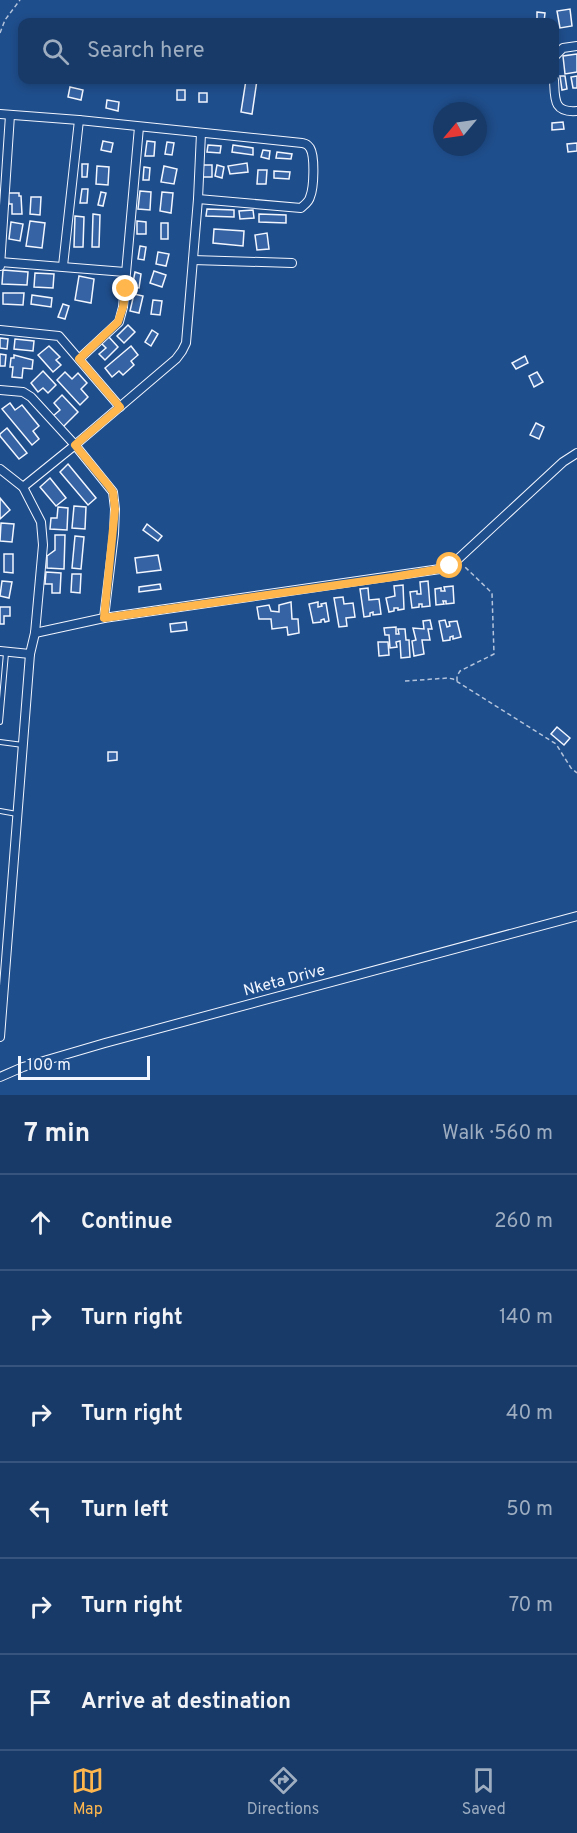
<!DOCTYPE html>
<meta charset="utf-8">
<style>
:root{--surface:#173a69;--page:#244571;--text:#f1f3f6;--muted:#9eadc0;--line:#36547d;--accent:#ffb74d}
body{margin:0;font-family:Overpass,sans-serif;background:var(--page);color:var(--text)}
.compass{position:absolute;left:433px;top:102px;width:54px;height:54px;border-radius:50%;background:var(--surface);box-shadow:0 3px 9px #0003;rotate:241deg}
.scale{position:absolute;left:18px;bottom:15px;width:132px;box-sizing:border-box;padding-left:6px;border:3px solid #f2f6ff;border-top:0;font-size:16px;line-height:21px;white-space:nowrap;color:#f2f6ff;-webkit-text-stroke:4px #1f4e8c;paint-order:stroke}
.stop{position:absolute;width:18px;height:18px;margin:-14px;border:4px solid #ffb74d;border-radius:50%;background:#fff}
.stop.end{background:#ffb74d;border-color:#fff;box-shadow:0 2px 6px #0008}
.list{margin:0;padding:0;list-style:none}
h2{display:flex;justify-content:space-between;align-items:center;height:78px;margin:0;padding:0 24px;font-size:26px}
h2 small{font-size:20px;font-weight:400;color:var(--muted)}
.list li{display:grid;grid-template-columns:39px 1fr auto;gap:18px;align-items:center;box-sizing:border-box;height:96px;padding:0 24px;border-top:2px solid var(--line)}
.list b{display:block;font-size:22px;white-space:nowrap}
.list em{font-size:20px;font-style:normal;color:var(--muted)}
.icon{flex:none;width:33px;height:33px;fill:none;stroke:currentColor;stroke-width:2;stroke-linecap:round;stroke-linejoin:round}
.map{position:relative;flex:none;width:577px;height:1095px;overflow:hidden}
.search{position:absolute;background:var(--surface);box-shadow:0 3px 9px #0003;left:18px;right:18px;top:18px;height:66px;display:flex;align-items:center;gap:15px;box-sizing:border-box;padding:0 21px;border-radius:12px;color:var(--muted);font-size:22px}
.sheet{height:654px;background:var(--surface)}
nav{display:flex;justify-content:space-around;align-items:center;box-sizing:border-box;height:84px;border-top:2px solid var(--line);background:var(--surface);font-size:16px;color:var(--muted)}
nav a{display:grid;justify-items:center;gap:3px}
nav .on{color:var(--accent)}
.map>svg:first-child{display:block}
.building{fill:#3563a3;stroke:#f2f6ff;stroke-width:1.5}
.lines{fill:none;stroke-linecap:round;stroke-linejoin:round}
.lane-casing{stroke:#f2f6ff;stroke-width:6}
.street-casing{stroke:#f2f6ff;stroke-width:10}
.path{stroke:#b3c4dc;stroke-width:1.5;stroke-dasharray:4.5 3;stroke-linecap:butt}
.lane{stroke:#1f4e8c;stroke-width:4}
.street{stroke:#1f4e8c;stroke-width:8}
.route{stroke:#ffb74d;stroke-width:8}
.labels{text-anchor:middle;stroke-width:4.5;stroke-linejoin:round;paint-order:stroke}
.street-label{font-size:16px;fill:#f2f6ff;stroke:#1f4e8c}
</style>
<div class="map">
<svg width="577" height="1095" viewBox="0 0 577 1095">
<rect width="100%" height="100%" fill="#1f4e8c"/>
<g class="building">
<path d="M570,9L572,26L560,28L557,11Z"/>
<path d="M537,12L545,13L544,22H537Z"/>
<path d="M577,54V72L565,74L563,56Z"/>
<path d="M560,76H565L567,89L562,90Z"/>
<path d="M577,76V88H573L571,77Z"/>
<path d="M246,80H257L252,114L241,112Z"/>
<path d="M70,87L83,90L81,100L68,97Z"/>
<rect x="177" y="90" width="8" height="10"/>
<rect x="199" y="93" width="8" height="9"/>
<path d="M107,100L119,102L118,111L106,108Z"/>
<path d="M563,122L564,129L552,130V123Z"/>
<path d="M103,141L113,143L111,152L101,150Z"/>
<path d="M147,141L155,142L154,156H145Z"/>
<path d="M167,142L174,143L172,155L165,154Z"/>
<path d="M577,143V151L568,152L567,144Z"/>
<path d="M208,145L221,146L220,153L207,152Z"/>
<path d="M233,145L253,148V155L232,152Z"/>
<path d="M263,150L270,151L269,159L261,157Z"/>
<path d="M277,152L292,154L291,159L276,158Z"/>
<path d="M247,163L248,172L230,174L228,166Z"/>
<path d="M82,164H88L87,177H82Z"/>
<rect x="202" y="165" width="10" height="12"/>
<path d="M217,165L224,167L222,178L215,176Z"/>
<path d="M97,166L109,167L108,185L96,184Z"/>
<path d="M164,166L177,169L174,184L161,182Z"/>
<path d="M144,167L150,168L149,180H143Z"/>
<path d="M258,170H267L266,184H257Z"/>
<path d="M274,171L290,172L289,179L274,178Z"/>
<path d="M82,189H88L87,203H80Z"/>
<path d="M140,191L151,192L150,210L138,209Z"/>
<path d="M101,192L106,193L103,206L98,205Z"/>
<path d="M162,192L173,193L171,213L160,211Z"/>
<path d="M8,193H19V196H21L22,214H12V204H9Z"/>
<path d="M31,197H41L40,215L30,214Z"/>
<path d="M207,209L234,210V217L206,216Z"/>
<path d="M253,210L254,218L240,219L239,211Z"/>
<path d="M93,214L100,215L99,247H92Z"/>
<path d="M259,214L286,215V223L259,222Z"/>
<path d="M75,216L84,217L83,247H74Z"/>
<path d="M30,221L45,223L42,248L26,246Z"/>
<path d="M137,221L146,222V234H137Z"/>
<path d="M11,222L23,224L20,241L9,239Z"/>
<rect x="161" y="223" width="7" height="16"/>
<path d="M214,229L244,231L243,246L213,243Z"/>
<path d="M267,233L269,249L257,250L255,235Z"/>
<path d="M140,246L146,247L144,260L138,259Z"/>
<path d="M158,252L169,254L166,266L156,264Z"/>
<path d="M3,270L28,272L27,285L2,284Z"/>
<path d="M154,271L166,275L162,287L150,283Z"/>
<path d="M135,272L141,274L139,288L132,287Z"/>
<path d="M35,273L54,274L53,288L34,287Z"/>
<path d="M79,276L94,279L91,303L75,300Z"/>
<path d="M3,293H24L23,305L3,304Z"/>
<path d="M134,294L143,296L139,313L130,311Z"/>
<path d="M32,295L52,298L51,307L31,304Z"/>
<path d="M153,300L162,301L160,315L151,314Z"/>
<path d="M63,304L69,306L65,319L58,317Z"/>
<path d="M128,325L135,332L124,343L117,336Z"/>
<path d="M152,330L158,334L151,346L145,342Z"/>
<path d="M108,336L118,347L105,360L99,354L106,348L101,343Z"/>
<path d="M0,338L8,339L7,349L0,348Z"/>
<path d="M15,339L34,341L33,351L14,349Z"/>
<path d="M49,346L60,357L56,360L61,365L53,372L38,355Z"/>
<path d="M131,346L138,355L131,361L134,365L123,375L119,371L112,377L105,368Z"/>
<path d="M0,354L6,355L5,366H0Z"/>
<path d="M14,355L33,360L32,369L23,368L22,378L12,377L13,367H10L11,358H14Z"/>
<path d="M525,356L528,363L516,369L512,363Z"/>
<path d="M43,371L56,385L48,393L43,388L38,392L31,383Z"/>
<path d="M65,372L72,379L78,373L87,383L81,389L88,397L80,405L57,380Z"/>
<path d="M537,372L543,382L534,387L529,376Z"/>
<path d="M62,395L78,412L63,427L53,416L60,410L54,403Z"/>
<path d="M10,403L15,410L22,405L39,426L33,431L39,439L32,445L2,409Z"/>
<path d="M536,423L544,427L539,439L530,435Z"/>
<path d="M7,428L27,453L19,459L0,436V434Z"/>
<path d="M68,464L96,498L88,505L60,472Z"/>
<path d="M50,478L66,498L56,506L40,487Z"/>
<path d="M0,498L10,510L0,519Z"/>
<path d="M74,506L86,507L85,529L72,528Z"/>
<path d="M58,507L68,508L67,530L50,529L51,518H57Z"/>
<path d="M1,523L14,524L12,542L0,541Z"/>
<path d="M147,524L162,536L158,541L143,530Z"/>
<path d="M55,535H65L64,569L47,568V556L55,550Z"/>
<path d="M75,536L84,537L81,569L72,568Z"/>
<path d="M4,554H13V573L4,572Z"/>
<path d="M158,555L161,570L137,573L135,558Z"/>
<path d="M46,572L61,573L60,593H52V584H45Z"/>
<path d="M72,574H81L80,593L71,592Z"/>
<path d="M2,581L12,582L9,598L0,596Z"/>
<path d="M428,581L430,606L422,607V604H419V607L412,608L410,592L417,591V594H421L420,582Z"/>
<path d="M160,584L161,589L139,592V587Z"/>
<path d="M403,585L404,609L398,610V608H394V611L389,612L386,598L395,596L394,586Z"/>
<path d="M453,586L454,603L446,604V601H443L444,604L436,605L435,589L441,588V591H445L444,587Z"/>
<path d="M368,588L369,600L379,599L381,614L373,615V612L370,613V616L364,617L360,589Z"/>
<path d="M343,597L344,604L353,603L355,617L346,618L347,626L339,627L334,598Z"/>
<path d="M291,602L292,619H298L299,633L288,635L287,627L272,629L271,619H259L257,607L269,605L271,611L279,612V605Z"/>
<path d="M318,602V607L322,606L321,604L326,603L329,621L325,622L324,619L321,620V622L313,623L309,604Z"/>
<path d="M0,607H10V616H4V624H0Z"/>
<path d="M430,620L432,629H428L430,640H422L424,654L414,656L412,641L416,640L413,628L424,629L423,621Z"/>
<path d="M445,620L447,627L450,626L449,622L457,621L461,637L453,639V636L450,637V640L443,641L439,621Z"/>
<path d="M186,622L187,630L171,632L170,624Z"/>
<path d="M396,627V634H399L398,629H405L406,640H409L410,657L401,658L400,641L396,642L397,647L390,648L389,635H385L384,628Z"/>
<path d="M378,642H388L389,655L379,656Z"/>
<path d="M557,727L570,738L564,745L551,734Z"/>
<path d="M108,752H117V760L108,761Z"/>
</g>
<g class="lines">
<defs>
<g id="lane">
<path d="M0,722L6,653"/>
<path d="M0,742L23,745"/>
<path d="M0,811L17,814"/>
</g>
<g id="street">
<path d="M554,57L563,48L577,46"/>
<path d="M554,80C555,99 553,113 577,111"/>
<path d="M0,114L79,120L302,143C306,144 307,144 310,148C315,156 314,188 310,197C309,202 304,205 301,208L198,199"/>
<path d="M193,260L292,263"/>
<path d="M0,262L125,272"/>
<path d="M0,266L10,115"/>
<path d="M63,266L79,120"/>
<path d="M0,330L59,336L120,407"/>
<path d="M79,359L119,322L123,307L139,127"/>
<path d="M0,390L23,392L31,397L75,445L113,492L115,509L114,534L104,618"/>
<path d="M0,469L23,487L41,522L43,545L35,633L30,654L0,1037"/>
<path d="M23,487L75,445L176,359L182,351L186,343L198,199L201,133"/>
<path d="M35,633L104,618L440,569L450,566L457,560L563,462L577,453"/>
<path d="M0,651L30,654"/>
<path d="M0,1077L23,1067L105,1043L577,916"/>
</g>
</defs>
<use href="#lane" class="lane-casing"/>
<use href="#street" class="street-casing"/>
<g class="path">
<path d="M0,33L5,20L20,0"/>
<path d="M405,681L448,678L453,679L556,744L571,768L577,773"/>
<path d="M457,681V676L460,671L494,654L492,593L465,567"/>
</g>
<use href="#lane" class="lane"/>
<use href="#street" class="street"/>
</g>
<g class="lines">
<path class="route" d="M126,289L123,307L118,322L79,359L120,407L75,445L108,485L113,492L115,509L104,618L393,577L440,569L450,566"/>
</g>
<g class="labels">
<g class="street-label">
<text transform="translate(284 979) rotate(-15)" y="6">Nketa Drive</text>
</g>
</g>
</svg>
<svg class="compass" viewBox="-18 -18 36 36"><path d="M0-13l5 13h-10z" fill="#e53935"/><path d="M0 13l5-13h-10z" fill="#9eadc0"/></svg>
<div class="scale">100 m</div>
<div class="stop" style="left:450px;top:566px"></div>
<div class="stop end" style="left:126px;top:289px"></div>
<div class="search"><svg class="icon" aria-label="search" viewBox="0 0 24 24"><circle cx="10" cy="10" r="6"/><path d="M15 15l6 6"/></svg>Search here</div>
</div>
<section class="sheet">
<h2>7 min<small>Walk · 560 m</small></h2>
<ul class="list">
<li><svg class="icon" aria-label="ahead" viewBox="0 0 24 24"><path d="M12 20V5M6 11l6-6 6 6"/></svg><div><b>Continue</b></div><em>260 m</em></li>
<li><svg class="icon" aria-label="right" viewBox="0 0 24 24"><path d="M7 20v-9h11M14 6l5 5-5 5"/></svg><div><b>Turn right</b></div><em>140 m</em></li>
<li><svg class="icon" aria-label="right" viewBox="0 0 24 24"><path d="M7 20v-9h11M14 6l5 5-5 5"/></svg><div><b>Turn right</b></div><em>40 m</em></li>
<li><svg class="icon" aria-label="left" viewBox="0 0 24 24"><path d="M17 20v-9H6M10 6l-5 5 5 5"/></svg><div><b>Turn left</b></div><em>50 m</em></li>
<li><svg class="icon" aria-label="right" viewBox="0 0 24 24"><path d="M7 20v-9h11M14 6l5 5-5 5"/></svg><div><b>Turn right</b></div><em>70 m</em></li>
<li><svg class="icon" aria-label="arrive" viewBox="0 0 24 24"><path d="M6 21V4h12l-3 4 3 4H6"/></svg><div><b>Arrive at destination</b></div></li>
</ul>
</section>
<nav>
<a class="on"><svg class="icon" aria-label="map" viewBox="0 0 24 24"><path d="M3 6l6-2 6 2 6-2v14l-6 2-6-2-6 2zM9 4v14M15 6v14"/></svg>Map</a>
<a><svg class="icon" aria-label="directions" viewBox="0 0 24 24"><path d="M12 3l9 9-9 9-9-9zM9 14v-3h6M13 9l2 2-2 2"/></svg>Directions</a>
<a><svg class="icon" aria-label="saved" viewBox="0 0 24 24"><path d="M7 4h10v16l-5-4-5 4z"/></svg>Saved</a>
</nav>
